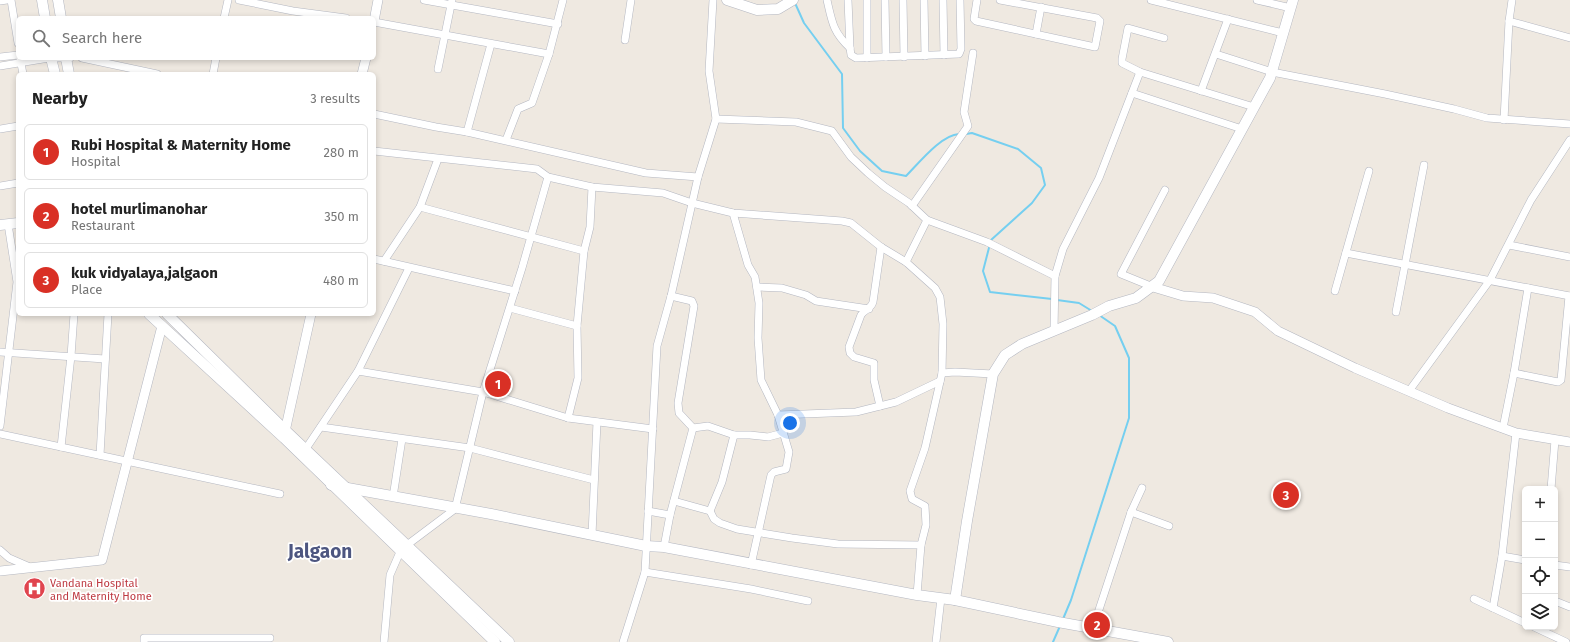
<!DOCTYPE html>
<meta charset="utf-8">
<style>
:root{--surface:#fff;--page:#f6f6f6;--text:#222;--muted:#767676;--line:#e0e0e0;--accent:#d93025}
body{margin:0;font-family:"Fira Sans",sans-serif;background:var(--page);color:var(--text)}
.controls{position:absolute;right:12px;bottom:12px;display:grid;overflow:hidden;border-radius:6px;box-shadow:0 2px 6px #0003}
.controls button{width:36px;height:36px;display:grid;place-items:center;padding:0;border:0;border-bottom:1px solid var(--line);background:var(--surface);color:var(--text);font:20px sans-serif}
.you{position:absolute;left:790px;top:423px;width:14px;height:14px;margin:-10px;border:3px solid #fff;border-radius:50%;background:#1a73e8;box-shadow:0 0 0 6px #1a73e833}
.badge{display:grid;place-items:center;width:26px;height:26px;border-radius:50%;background:var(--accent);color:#fff;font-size:13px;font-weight:700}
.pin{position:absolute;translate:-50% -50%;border:2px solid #fff;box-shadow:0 1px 4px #0006}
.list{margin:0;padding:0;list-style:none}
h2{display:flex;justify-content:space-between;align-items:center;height:52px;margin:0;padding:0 16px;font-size:17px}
h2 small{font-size:13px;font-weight:400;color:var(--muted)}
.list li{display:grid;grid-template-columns:26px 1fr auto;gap:12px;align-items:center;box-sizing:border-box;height:56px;margin:0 8px 8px;padding:0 8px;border:1px solid var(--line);border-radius:6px}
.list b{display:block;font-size:15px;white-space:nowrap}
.list p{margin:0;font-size:13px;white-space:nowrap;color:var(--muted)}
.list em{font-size:13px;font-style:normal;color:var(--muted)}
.icon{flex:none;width:22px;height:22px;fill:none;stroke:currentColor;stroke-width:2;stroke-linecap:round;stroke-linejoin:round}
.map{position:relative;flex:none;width:1570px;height:642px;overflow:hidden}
.search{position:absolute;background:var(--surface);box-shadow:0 2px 6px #0003;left:16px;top:16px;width:360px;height:44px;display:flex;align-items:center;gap:10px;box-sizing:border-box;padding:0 14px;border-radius:6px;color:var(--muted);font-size:15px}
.panel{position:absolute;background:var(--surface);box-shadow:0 2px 6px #0003;left:16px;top:72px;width:360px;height:244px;border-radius:6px}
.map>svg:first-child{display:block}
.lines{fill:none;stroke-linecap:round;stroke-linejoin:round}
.stream{stroke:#75cff0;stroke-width:2}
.minor-casing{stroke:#b4b7c1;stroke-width:8}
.tertiary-casing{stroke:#b4b7c1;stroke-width:10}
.secondary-casing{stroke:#b4b7c1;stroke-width:11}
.minor{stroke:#fff;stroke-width:7}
.tertiary{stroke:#fff;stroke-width:9}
.secondary{stroke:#fff;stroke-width:10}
.labels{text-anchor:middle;stroke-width:3.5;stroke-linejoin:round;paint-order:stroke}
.health-label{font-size:11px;fill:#be3a42;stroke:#fff;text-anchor:start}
.town-label{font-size:19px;font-weight:bold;fill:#4d5680;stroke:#fff}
</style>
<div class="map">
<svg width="1570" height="642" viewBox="0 0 1570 642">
<rect width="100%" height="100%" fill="#efe9e1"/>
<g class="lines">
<g class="stream">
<path d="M795,3L804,23L842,74L843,128L860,151L882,171L906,176C919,163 941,135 959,134"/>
<path d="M966,134L972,133L1018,149L1041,168L1045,185L1032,203L991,240L983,271L990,292L1052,299"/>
<path d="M1057,300L1079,303L1092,311"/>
<path d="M1063,619L1071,600L1129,418V358L1115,326L1099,315"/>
<path d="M1053,642L1060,626"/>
</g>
<defs>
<g id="minor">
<path d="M11,0L18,43"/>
<path d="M239,0L293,11L346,18"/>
<path d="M424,0L558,24"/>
<path d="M827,0C832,22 833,32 850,48"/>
<path d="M848,0L850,48L851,55L856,58L959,54L961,49L960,0"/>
<path d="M867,0V58"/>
<path d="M885,0L886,57"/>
<path d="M903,0L904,57"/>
<path d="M924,0L925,56"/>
<path d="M943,0L944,55"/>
<path d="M977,0L974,19L976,21L1095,47L1100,21L1097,18L1000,0"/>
<path d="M1151,0L1283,33"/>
<path d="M1257,0L1291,8"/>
<path d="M0,1L7,0"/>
<path d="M224,18L228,0"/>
<path d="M1509,21L1570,38"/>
<path d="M374,22L549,54"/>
<path d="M1036,34L1041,7"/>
<path d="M1164,38L1128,28L1122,59V63L1140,72L1254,107"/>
<path d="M625,40L631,0"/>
<path d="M1216,54L1272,72L1385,94L1454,109L1487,118L1570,124"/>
<path d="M0,57L18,55"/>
<path d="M20,58L23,74"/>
<path d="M57,58H70"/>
<path d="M82,58L157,74"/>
<path d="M0,66L49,58"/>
<path d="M438,69L452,0"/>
<path d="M213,74L216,58"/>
<path d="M1201,91L1228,19"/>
<path d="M1132,93L1242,129"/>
<path d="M374,114L436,127L467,132L646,173L698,177"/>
<path d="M716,119L796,122L832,131L851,157L868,173L885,187L909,203L927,220L906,262"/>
<path d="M1504,120L1509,21L1512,0"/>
<path d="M0,129L18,126"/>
<path d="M467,132L491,44"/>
<path d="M506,140L518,109L532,103L549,54L563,0"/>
<path d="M374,151L537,169L548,177L592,187L663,193L692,203L733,213L842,221L851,223L881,247L906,262L935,288L940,297L943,324L942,373L925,448L910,491L912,499L925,506L926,525L921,545L917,595"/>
<path d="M0,186L18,183"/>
<path d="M912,206L968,126L964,112L973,53"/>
<path d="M420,207L584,251"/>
<path d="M733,213L748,265L755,277L759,303L758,338L761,380L778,415L789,452L786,469L774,472L771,475L751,565"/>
<path d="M927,220L987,242L1055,276"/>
<path d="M1509,245L1570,257"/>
<path d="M1346,253L1570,296"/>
<path d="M374,259L515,291"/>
<path d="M384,261L420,207L438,159"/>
<path d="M757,287L782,288L806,295L816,301L869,309"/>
<path d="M1153,287L1121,274L1165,190"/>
<path d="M1335,291L1369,171"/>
<path d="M510,308L577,326"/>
<path d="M1396,312L1424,165"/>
<path d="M1054,331L1055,276L1063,249L1099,178L1140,72"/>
<path d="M0,352L105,359"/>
<path d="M358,371L409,268"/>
<path d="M942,373L955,372L993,374"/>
<path d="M1514,373L1528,288"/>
<path d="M1409,391L1490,280L1531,200L1570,140"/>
<path d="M880,406L874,380V363L854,357L850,353L849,347L861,315C864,310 871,309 873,302L881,247"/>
<path d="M778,415L856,412L896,402L940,381"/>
<path d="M568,418L578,378L577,326L584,251L590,227L592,187"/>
<path d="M0,426L17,282L8,224"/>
<path d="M321,427L470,448L594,480"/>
<path d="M693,428L708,426L734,435H750L768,437L783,433"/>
<path d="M1503,428L1514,373L1558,382L1561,380L1569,296"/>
<path d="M0,434L280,494"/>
<path d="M61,447L71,356L74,314"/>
<path d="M303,453L358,371L483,392L568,418L653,429"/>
<path d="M100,455L108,314"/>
<path d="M1551,489L1555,440"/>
<path d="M393,497L402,439"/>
<path d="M674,501L710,511L714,519L720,523L737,529L792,538L838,544L921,545"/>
<path d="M648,511L670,515"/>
<path d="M710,511L722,482L734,435"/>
<path d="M1131,512L1169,526"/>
<path d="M592,535L597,422"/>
<path d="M407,545L455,509L483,392L522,268L548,177"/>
<path d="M664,547L670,515L693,428L679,413L678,403L694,306L692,301L671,296"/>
<path d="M0,550L9,558L32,568"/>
<path d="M1502,556L1525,560"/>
<path d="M1555,565L1570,567"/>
<path d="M645,572L751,589L808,601"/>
<path d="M1474,599L1525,623"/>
<path d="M1555,601L1570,607"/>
<path d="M1493,608L1502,556L1516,433"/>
<path d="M1534,627L1566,642"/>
<path d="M1093,628L1131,512L1142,488"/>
<path d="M144,642V638H270"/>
<path d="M384,642L390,575L400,552"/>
<path d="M623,642L645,572L657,346L671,296L698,177L716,119L709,71L713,0"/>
<path d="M936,642L941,598"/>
</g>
<g id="tertiary">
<path d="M374,21L378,0"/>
<path d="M362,74L366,58"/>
<path d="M1153,287L1183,296L1213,298L1255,312L1278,331L1355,368L1448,408L1516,433L1570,442"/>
<path d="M284,436L311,314"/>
<path d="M0,571L102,560L162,326"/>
</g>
<g id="secondary">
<path d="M42,0L45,18"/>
<path d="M58,0L61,18"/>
<path d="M727,0L757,10L778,9L793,0"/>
<path d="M51,58L55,74"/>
<path d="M66,58L69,74"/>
<path d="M0,225L18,223"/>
<path d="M149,314L284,438L495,642"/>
<path d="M167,314L285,430L509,642"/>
<path d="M331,485L491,514L646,546L664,547L917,595L955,600L1058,622L1168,642"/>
<path d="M955,600L967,521L993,374L1005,355L1022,344L1092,315L1109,306L1136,298L1159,281L1270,78L1293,0"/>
</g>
</defs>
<use href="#minor" class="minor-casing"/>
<use href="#tertiary" class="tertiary-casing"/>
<use href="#secondary" class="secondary-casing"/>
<use href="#minor" class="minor"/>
<use href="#tertiary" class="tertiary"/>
<use href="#secondary" class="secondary"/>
</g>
<defs>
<symbol id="hospital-disc" viewBox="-11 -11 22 22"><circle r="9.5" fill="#e0444e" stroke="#fff"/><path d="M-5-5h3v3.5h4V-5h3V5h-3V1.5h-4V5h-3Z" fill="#fff"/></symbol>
</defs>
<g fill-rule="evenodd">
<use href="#hospital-disc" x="22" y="576" width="25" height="25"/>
</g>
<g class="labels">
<g class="health-label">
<text x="50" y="587">Vandana Hospital<tspan x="50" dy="13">and Maternity Home</tspan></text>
</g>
<g class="town-label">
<text x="320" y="558">Jalgaon</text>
</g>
</g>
</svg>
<div class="controls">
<button>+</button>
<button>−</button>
<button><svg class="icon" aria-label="locate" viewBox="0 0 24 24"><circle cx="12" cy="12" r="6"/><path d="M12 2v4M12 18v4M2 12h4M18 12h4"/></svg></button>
<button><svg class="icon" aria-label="layers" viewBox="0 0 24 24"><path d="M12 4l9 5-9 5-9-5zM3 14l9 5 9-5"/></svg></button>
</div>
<div class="you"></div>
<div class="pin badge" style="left:498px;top:384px">1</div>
<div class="pin badge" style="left:1097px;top:625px">2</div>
<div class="pin badge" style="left:1286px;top:495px">3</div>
<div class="search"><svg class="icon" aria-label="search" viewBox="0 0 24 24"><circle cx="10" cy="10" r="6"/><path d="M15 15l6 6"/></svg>Search here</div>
<section class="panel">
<h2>Nearby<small>3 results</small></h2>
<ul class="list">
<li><span class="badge">1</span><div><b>Rubi Hospital &amp; Maternity Home</b><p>Hospital</p></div><em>280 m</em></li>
<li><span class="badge">2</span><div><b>hotel murlimanohar</b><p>Restaurant</p></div><em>350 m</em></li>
<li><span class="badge">3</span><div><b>kuk vidyalaya,jalgaon</b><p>Place</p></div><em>480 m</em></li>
</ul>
</section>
</div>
